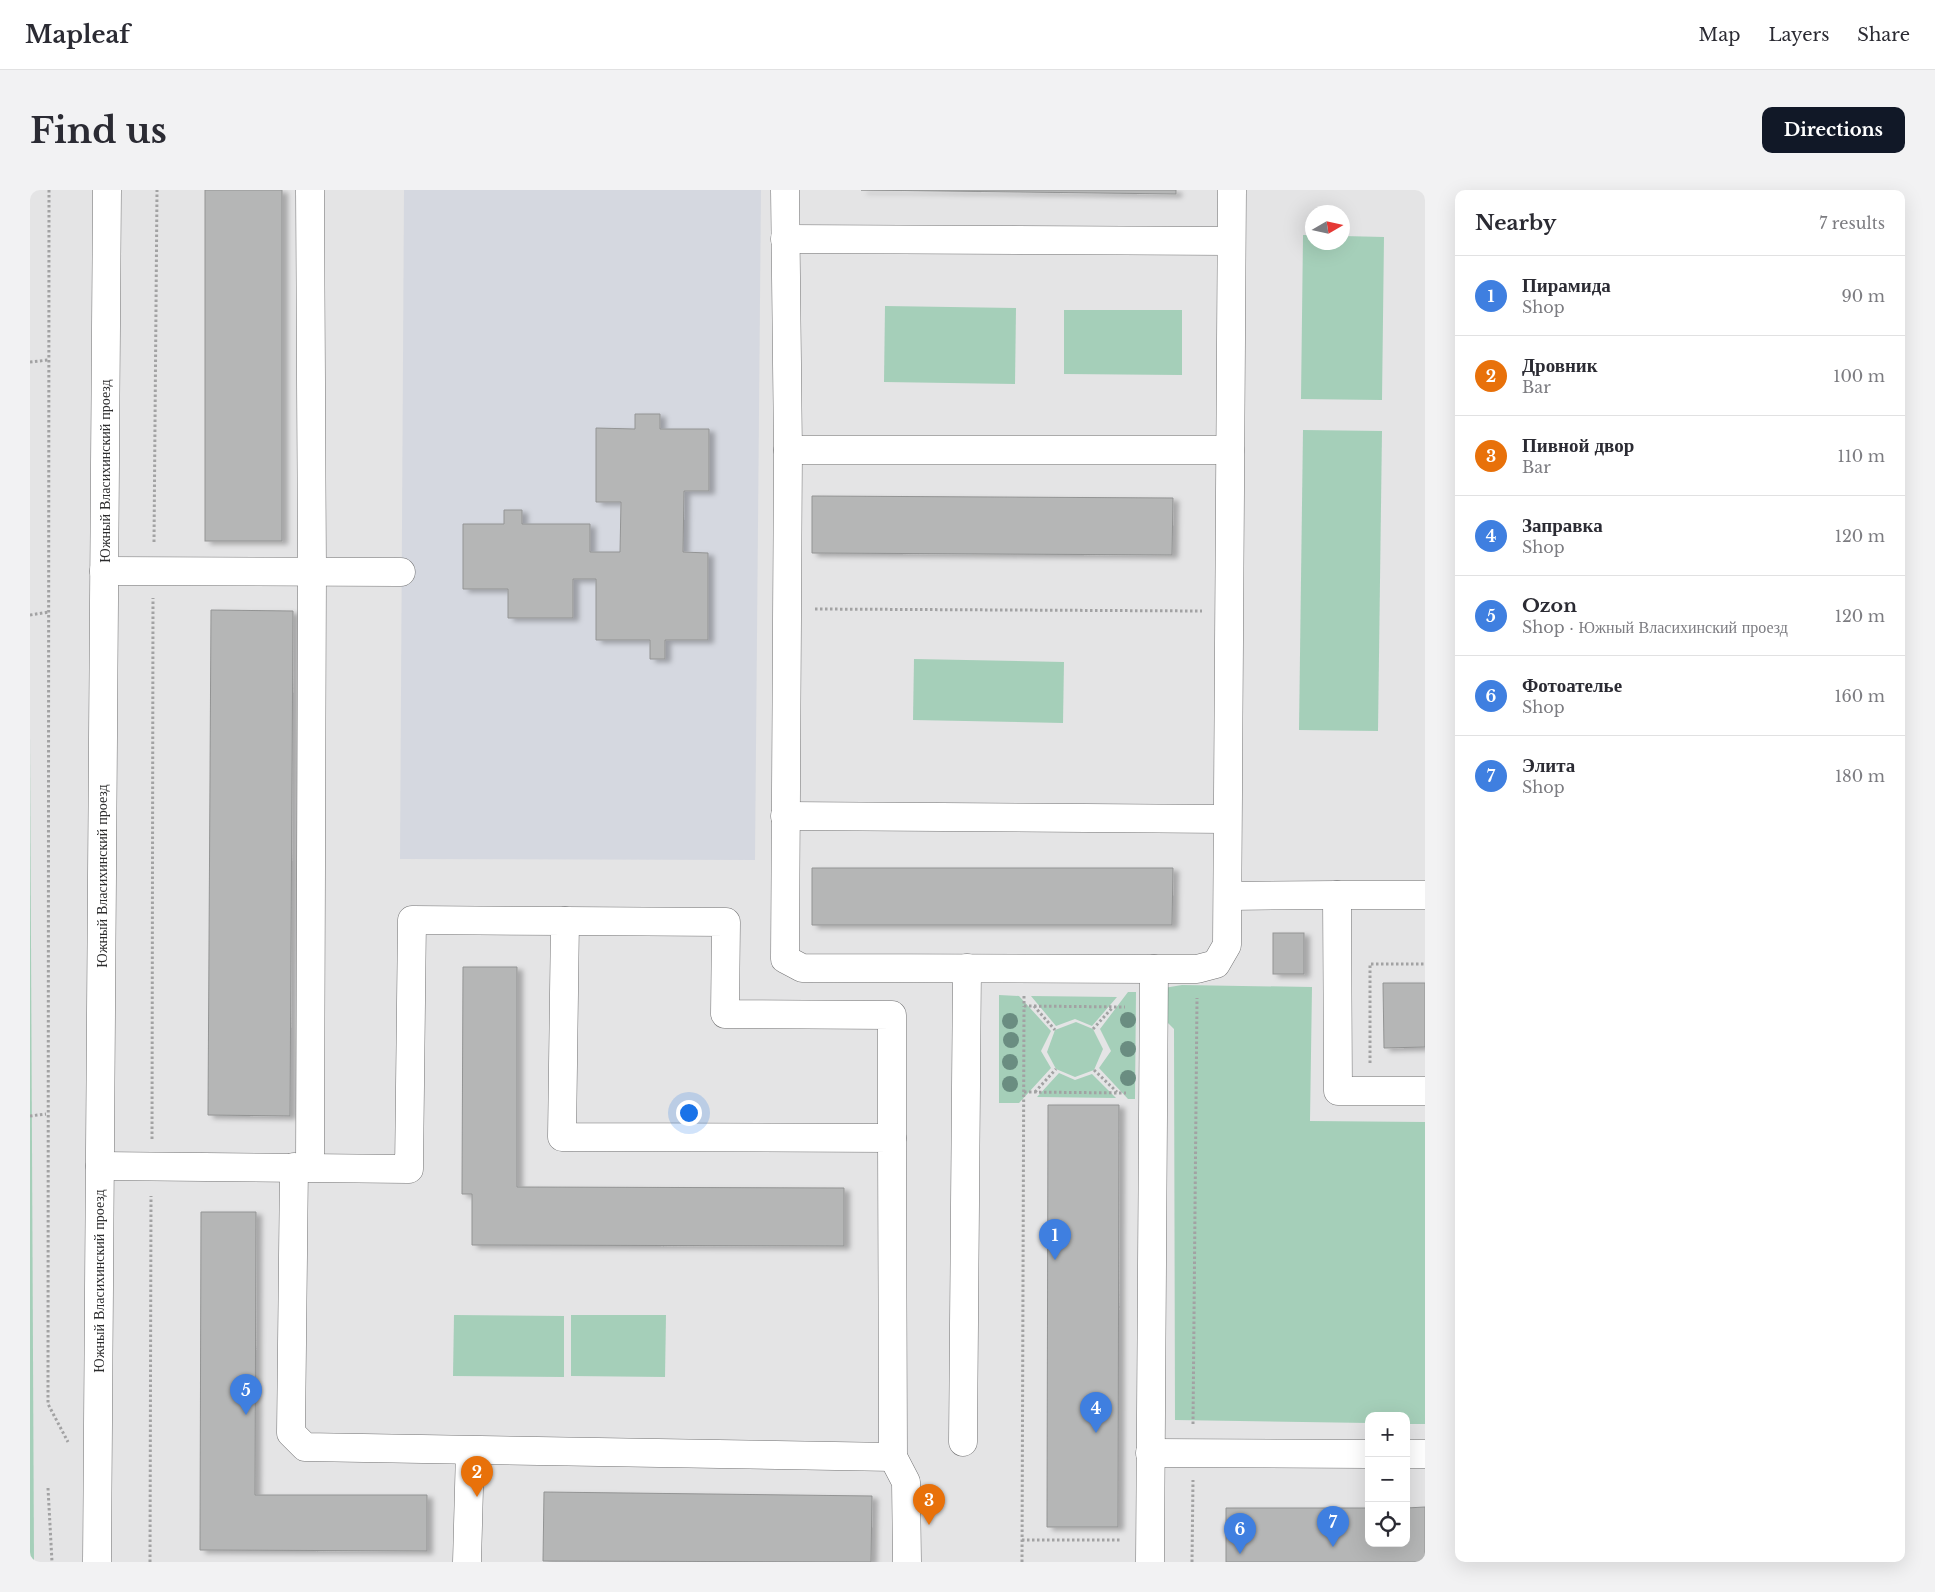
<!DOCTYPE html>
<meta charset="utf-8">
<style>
:root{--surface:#fff;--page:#f2f2f3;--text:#2b2b33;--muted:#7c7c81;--line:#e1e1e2;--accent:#111827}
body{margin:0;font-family:"Libre Baskerville",serif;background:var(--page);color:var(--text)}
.controls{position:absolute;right:15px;bottom:15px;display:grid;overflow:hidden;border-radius:10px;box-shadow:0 5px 20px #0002}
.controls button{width:45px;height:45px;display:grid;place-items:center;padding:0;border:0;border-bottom:1px solid var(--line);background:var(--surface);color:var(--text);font:25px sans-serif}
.compass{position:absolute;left:1275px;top:15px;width:45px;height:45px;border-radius:50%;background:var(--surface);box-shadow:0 5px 20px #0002;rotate:81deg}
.you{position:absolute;left:658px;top:922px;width:18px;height:18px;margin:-12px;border:4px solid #fff;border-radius:50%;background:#1a73e8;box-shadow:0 0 0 8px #1a73e833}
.badge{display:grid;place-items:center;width:32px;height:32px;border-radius:50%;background:var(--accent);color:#fff;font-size:16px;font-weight:700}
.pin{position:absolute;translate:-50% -41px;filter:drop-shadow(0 1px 2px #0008)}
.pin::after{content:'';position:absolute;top:26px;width:18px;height:15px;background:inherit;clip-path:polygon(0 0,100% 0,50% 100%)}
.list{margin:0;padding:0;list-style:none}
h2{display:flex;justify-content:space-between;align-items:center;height:65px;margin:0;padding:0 20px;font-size:21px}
h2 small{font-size:16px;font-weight:400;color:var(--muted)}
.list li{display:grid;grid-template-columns:32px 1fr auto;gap:15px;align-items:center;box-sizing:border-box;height:80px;padding:0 20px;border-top:1px solid var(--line)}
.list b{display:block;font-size:19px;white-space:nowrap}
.list p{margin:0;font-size:16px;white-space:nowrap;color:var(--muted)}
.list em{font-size:16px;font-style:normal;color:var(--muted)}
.icon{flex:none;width:28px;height:28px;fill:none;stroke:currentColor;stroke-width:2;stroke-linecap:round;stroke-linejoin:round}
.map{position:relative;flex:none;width:1395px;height:1372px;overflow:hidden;border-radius:10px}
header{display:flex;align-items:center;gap:30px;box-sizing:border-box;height:70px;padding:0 25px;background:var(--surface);border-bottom:1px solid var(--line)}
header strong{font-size:24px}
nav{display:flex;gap:28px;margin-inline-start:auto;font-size:18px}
.intro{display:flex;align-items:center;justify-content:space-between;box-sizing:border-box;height:120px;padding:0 30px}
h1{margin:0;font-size:35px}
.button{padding:12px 22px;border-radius:10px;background:var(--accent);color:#fff;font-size:18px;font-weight:700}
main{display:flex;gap:30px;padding:0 30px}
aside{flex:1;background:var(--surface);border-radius:10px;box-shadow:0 5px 20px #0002}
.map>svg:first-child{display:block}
.built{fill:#d5d8e0}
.green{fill:#a5cfb9}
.building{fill:#b5b6b6;stroke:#939494;filter:url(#shadow)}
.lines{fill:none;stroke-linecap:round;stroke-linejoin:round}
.minor-casing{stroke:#727273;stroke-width:29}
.path{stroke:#a2a2a3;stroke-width:3;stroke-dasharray:2.5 2.5;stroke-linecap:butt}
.minor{stroke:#fff;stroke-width:28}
.tree{fill:#6a8d81}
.labels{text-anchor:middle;stroke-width:5;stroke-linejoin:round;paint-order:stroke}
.street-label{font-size:14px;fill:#2c2c2d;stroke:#fff}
</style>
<header>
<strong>Mapleaf</strong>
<nav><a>Map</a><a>Layers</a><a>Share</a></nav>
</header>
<div class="intro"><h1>Find us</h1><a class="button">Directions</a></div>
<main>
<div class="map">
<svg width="1395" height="1372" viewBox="0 0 1395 1372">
<defs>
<filter id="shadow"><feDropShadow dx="5.5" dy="3" stdDeviation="2.5" flood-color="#0004"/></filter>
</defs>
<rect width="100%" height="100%" fill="#e4e4e5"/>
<path class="built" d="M374,0H731L725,670L370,669Z"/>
<g class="green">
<path d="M1273,45H1282V52H1312L1313,46L1354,47L1352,210L1271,209Z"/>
<path d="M855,116L986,118L985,194L854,192Z"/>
<path d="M1034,120H1152V185L1034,184Z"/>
<path d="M1273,240L1352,241L1348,541L1269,540Z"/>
<path d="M884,469L1034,472L1033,533L883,530Z"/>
<path d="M0,542L4,1372H0Z"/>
<path d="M1152,795L1282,797L1280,931L1395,932V1234H1376V1226H1339V1233L1145,1230L1144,839L1134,829V798Z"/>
<path d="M1098,802H1106L1105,909H1098L1069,878L1081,861L1070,839Z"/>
<path d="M969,805L989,806L1021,841L1011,861L1021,878L989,913H969Z"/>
<path d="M1001,806L1087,807L1062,836L1045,829L1026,836Z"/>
<path d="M1046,832L1063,839L1073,859L1064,880L1045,887L1026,879L1017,862L1025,840Z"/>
<path d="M1029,883L1045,890L1062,884L1086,908L1007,907Z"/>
<path d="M424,1125L534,1126V1187L423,1186Z"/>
<path d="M541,1125H636L635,1187L541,1186Z"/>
</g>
<g class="building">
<rect x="175" y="0" width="77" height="351"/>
<path d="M831,0H1146V4Z"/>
<path d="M605,224H630V239H679V301H654L653,362L678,363V450H635V469H620V450H566V389H543V428H478V399H433V334H474V320H492V334H560V362H590L591,312H566V238L605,239Z"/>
<path d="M782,306L1143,308L1142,365L782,363Z"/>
<path d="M181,420L263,421L260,926L178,925Z"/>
<path d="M782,678H1143L1142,735H782Z"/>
<rect x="1243" y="743" width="31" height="41"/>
<path d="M433,777H487V997L814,998V1056L442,1055V1004H432Z"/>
<path d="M1353,793H1395V857L1354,858Z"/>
<path d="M1018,915H1089L1088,1337H1017Z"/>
<path d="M171,1022H226L225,1305H397V1361L170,1360Z"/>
<path d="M514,1302L842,1306L841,1372L513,1371Z"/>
<path d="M1395,1317V1372H1196V1318H1339V1353H1376V1318Z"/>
</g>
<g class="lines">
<defs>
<g id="minor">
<path d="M755,0L758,260L755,769L772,778L1124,779"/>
<path d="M755,49L1201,51"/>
<path d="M758,260H1200"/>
<path d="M74,381L371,382"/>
<path d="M755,626L1197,629"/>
<path d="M1395,705H1307L1308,901H1395"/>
<path d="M1198,706L1307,705"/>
<path d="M535,731L696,732L695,824L862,825V948"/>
<path d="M70,976L379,979L382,730L535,731L532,947L862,948L863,1267L876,1292L877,1372"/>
<path d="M264,977L261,1243L275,1257L863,1267"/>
<path d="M280,977L282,381L280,0"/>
<path d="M933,1252L937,778"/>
<path d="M1120,1263L1339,1264"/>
<path d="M1376,1264H1395"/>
<path d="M67,1372L77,0"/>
<path d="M437,1372L440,1261"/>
<path d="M1120,1372L1124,779H1167L1186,774L1197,755L1202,0"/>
</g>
</defs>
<use href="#minor" class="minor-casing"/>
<g class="path">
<path d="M19,0L18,1214L38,1252"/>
<path d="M0,172L18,170"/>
<path d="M124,352L127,0"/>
<path d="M785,419L1172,421"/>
<path d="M0,425L19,422"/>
<path d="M994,806V816L1095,817"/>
<path d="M1004,816L1025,840"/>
<path d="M1063,839L1083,817"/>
<path d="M1340,873V774H1395"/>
<path d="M1064,880L1087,902"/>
<path d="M994,902L1096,903"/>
<path d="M1005,902L1026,879"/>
<path d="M0,926L16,924"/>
<path d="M122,949L123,408"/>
<path d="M1163,1234L1167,808"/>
<path d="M18,1298L22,1372"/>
<path d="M992,1350H1092"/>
<path d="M120,1372L121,1006"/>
<path d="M992,1372L994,816"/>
<path d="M1162,1372L1163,1290"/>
</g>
<use href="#minor" class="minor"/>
</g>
<g class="tree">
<circle cx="1098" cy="830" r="8"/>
<circle cx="980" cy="831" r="8"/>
<circle cx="981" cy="850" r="8"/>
<circle cx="1098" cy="859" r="8"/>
<circle cx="980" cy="872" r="8"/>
<circle cx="1098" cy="888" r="8"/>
<circle cx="980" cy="894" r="8"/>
</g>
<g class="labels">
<g class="street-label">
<text transform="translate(75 281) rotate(-90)" y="5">Южный Власихинский проезд</text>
<text transform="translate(72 686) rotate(-90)" y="5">Южный Власихинский проезд</text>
<text transform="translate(69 1091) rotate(-90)" y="5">Южный Власихинский проезд</text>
</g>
</g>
</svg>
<div class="controls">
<button>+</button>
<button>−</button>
<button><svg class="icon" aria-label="locate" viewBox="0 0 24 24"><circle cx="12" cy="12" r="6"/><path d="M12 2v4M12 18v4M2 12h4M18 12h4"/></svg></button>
</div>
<svg class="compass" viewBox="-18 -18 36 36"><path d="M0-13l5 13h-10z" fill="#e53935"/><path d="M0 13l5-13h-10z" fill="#7c7c81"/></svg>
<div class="you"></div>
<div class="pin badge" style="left:1025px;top:1070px;background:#3f7fe0">1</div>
<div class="pin badge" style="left:447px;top:1307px;background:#e8710a">2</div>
<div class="pin badge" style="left:899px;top:1335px;background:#e8710a">3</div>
<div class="pin badge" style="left:1066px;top:1243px;background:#3f7fe0">4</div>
<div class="pin badge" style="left:216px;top:1225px;background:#3f7fe0">5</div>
<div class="pin badge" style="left:1210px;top:1364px;background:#3f7fe0">6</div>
<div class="pin badge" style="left:1303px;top:1357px;background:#3f7fe0">7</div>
</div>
<aside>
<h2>Nearby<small>7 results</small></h2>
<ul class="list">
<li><span class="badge" style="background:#3f7fe0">1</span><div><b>Пирамида</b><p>Shop</p></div><em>90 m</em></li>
<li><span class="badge" style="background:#e8710a">2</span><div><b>Дровник</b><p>Bar</p></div><em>100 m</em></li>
<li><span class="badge" style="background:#e8710a">3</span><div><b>Пивной двор</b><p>Bar</p></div><em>110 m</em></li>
<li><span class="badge" style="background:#3f7fe0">4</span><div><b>Заправка</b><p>Shop</p></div><em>120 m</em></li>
<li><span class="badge" style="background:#3f7fe0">5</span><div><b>Ozon</b><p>Shop · Южный Власихинский проезд</p></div><em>120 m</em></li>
<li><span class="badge" style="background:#3f7fe0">6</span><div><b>Фотоателье</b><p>Shop</p></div><em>160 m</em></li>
<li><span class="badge" style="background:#3f7fe0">7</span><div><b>Элита</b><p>Shop</p></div><em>180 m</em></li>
</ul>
</aside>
</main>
